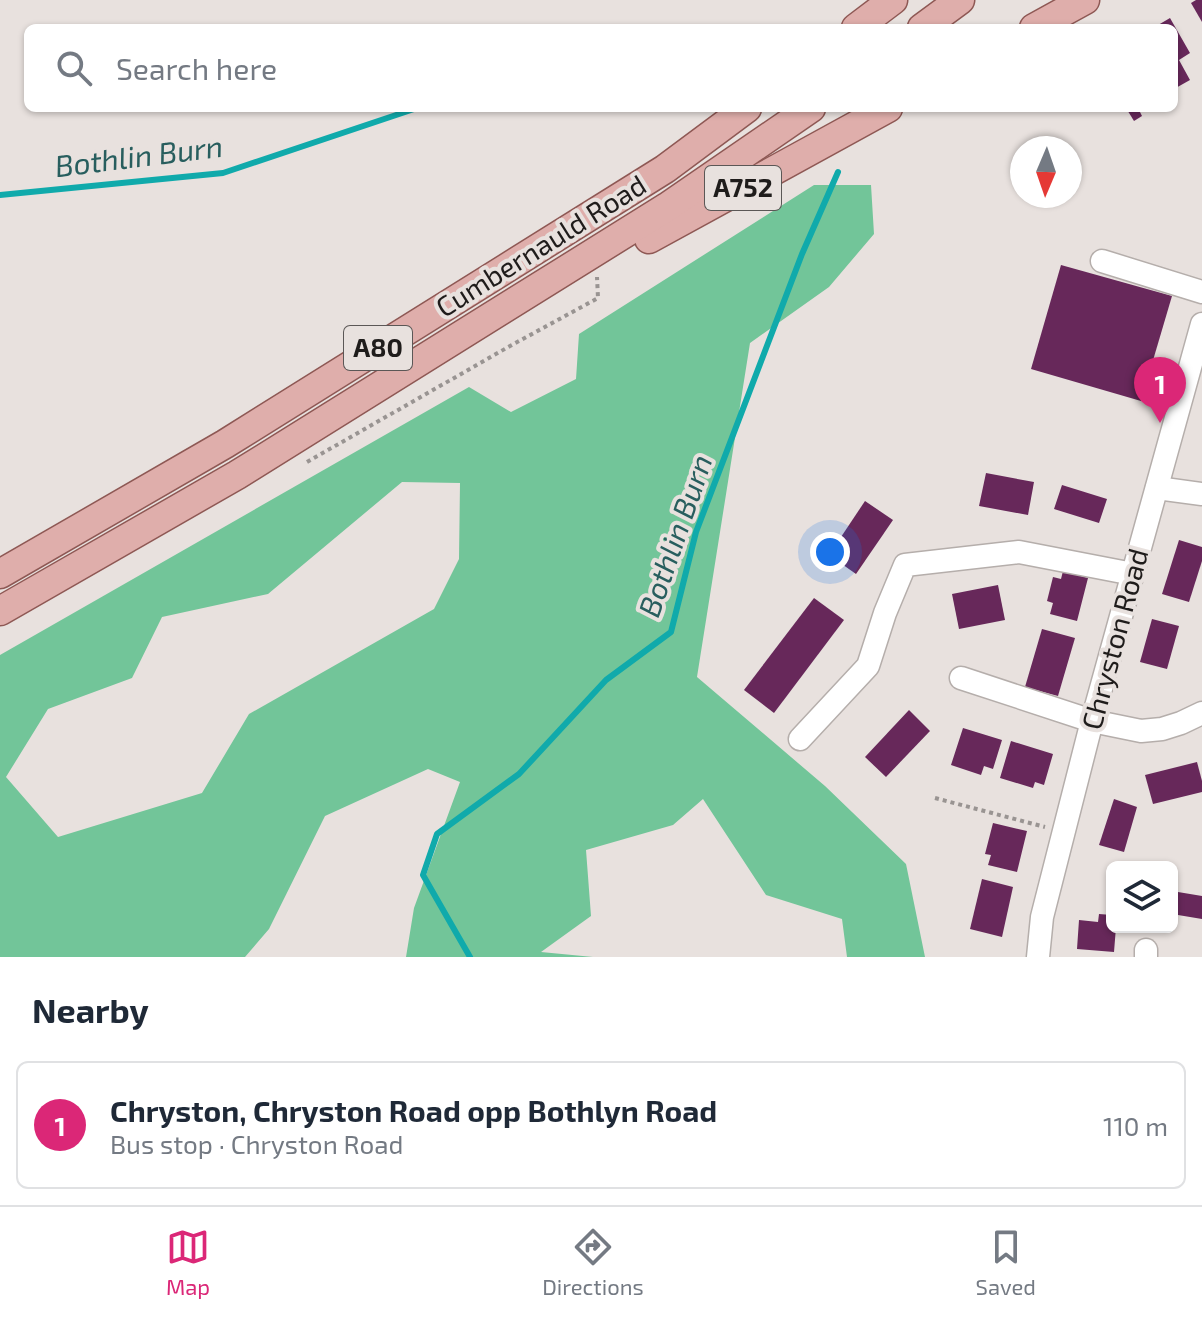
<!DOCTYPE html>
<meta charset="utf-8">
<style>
:root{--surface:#fff;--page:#f2f2f3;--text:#1f2937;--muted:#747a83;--line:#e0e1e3;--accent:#db2777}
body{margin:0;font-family:"Exo 2",sans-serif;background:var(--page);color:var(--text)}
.controls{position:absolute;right:24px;bottom:24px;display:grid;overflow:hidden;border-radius:12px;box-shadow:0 2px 6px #0004}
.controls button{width:72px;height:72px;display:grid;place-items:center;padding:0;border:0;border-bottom:2px solid var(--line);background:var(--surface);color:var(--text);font:40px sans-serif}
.compass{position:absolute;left:1010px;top:136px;width:72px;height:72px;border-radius:50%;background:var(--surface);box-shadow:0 2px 6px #0004;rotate:182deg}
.you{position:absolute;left:830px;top:552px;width:28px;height:28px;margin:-20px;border:6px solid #fff;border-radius:50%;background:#1a73e8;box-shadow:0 0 0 12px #1a73e833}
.badge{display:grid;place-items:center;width:52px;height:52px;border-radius:50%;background:var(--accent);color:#fff;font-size:26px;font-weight:700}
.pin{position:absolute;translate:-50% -66px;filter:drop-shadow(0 2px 4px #0008)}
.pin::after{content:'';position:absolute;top:42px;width:28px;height:24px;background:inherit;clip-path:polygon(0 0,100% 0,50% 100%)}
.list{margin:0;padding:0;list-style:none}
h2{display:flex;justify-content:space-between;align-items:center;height:104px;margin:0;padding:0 32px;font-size:34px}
h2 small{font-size:26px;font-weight:400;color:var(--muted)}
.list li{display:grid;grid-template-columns:52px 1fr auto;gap:24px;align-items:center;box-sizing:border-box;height:128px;margin:0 16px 16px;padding:0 16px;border:2px solid var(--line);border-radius:12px}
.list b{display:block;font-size:30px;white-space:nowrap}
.list p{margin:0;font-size:26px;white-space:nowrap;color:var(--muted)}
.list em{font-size:26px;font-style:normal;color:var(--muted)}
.icon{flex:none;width:44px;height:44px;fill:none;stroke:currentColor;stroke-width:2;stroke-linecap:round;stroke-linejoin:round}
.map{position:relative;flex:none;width:1202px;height:957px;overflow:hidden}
.search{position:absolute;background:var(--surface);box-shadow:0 2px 6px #0004;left:24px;right:24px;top:24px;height:88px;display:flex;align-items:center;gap:20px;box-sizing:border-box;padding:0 28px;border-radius:12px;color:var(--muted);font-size:30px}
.sheet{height:248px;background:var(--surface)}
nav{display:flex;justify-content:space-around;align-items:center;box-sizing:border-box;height:112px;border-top:2px solid var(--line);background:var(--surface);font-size:22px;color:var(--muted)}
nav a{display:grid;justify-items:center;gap:4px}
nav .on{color:var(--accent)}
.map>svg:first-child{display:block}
.green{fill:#72c599;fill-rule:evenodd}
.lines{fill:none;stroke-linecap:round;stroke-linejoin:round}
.stream{stroke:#10aaab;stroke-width:6}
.building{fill:#67285a}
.minor-casing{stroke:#b5aeab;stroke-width:25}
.major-casing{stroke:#8e5854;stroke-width:31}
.path{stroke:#999492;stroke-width:4;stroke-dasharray:4 4;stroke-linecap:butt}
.minor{stroke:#fff;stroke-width:22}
.major{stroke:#dfaeab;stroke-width:28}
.labels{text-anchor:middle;stroke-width:8;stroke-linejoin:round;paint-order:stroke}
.shield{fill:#e8e1de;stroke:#5b5756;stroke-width:2}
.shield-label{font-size:26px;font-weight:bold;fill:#1f1c1b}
.street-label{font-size:28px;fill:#1f1c1b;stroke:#e8e1de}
.water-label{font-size:30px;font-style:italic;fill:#285e5e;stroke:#e8e1de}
</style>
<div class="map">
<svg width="1202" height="957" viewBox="0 0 1202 957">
<rect width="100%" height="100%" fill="#e8e1de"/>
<path class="green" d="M814,185H871L874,234L829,287L750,343L697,677L825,786L906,864L925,957H847L842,919L766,895L703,799L673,825L586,850L591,916L541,952L593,957H406L414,908L460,782L428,769L325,816L269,929L245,957H0V655L469,387L511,412L576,379L579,334ZM402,482L460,483L459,559L434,609L249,714L202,793L58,837L6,777L48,709L132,678L162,617L268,594Z"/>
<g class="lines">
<g class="stream">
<path d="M0,195L223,173L417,108"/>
<path d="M470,957L423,875L437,834L519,774L606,680L671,632L696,532L802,254L838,172"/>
</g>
</g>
<g class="building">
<path d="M1196,0H1202V22L1191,3Z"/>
<path d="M1170,18L1190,53L1179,60L1190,80L1174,89V28H1153Z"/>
<path d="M1126,108H1138L1142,116L1134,121Z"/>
<path d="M1061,265L1172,296L1141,401L1031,369Z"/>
<path d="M986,473L1034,482L1028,515L979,506Z"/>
<path d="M1062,485L1107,499L1099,523L1054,509Z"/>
<path d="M865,501L893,520L856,574L829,555Z"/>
<path d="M1179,540L1202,547V561L1189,602L1162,594Z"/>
<path d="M1063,571L1088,578L1077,621L1050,614L1053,603L1047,601L1053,577L1061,579Z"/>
<path d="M998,585L1005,620L959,629L952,594Z"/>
<path d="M814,598L844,620L774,713L744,690Z"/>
<path d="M1152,619L1179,626L1167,669L1140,662Z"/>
<path d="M1042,629L1075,638L1058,696L1025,687Z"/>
<path d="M909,710L930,731L886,777L865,757Z"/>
<path d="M963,728L1002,740L993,769L984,766L981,775L951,765Z"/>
<path d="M1011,741L1053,754L1044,785L1035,782L1033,788L1000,778Z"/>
<path d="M1197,762L1202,781V792L1153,804L1145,775Z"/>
<path d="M1114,799L1137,807L1124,852L1099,845Z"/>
<path d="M993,823L1027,831L1017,872L988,865L991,855L985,854Z"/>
<path d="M982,879L1013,887L1002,937L970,929Z"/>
<path d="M1172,891L1202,896V919L1172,914Z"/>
<path d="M1099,914L1112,915V927H1116L1114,952L1077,949L1079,920L1098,922Z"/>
</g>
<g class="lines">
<defs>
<g id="minor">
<path d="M1102,261L1202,292"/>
<path d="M1157,488L1202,494"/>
<path d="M961,678L1092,721L1141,731L1162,729L1181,723L1202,713"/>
<path d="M800,739L868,666L885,613L905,565L1019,552L1133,574"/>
<path d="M1038,957L1042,917L1092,721L1202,324"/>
<path d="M1146,957V950"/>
</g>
<g id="major">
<path d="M856,28L893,0"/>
<path d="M922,28L960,0"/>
<path d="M1034,28L1085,0"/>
<path d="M649,239L888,108"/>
<path d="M0,574L225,444L665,169L747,108"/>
<path d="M0,611L237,475L667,207L811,108"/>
</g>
</defs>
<use href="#minor" class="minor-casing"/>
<use href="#major" class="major-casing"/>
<g class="path">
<path d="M307,462L510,346L598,298L597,277"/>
<path d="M935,798L1045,827"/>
</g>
<use href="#minor" class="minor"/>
<use href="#major" class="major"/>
</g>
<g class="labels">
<g class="shield">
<rect x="705" y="166" width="76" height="44" rx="6"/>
<rect x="344" y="326" width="68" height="44" rx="6"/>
</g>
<g class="shield-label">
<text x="743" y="197">A752</text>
<text x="378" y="357">A80</text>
</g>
<g class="street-label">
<text transform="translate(541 246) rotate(-32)" y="10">Cumbernauld Road</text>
<text transform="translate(1115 639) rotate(-75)" y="10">Chryston Road</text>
</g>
<g class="water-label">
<text transform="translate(139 157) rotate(-7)" y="10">Bothlin Burn</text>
<text transform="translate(676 536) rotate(-71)" y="10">Bothlin Burn</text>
</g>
</g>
</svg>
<div class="controls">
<button><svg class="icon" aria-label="layers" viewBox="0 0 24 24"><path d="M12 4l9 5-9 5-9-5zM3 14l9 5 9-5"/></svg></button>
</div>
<svg class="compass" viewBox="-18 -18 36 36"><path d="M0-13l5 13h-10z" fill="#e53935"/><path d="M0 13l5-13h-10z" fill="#747a83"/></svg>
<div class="you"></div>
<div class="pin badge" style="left:1160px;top:423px">1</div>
<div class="search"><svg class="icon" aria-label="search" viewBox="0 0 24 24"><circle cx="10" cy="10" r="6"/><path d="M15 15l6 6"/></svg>Search here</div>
</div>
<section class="sheet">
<h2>Nearby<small></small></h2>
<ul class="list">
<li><span class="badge">1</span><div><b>Chryston, Chryston Road opp Bothlyn Road</b><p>Bus stop · Chryston Road</p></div><em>110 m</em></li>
</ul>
</section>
<nav>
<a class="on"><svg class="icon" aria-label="map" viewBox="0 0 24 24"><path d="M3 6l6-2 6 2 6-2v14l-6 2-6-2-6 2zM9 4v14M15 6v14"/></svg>Map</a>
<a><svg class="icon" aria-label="directions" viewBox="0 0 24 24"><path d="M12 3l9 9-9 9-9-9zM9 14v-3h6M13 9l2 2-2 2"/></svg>Directions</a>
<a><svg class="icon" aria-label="saved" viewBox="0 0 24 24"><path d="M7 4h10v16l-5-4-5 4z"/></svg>Saved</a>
</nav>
